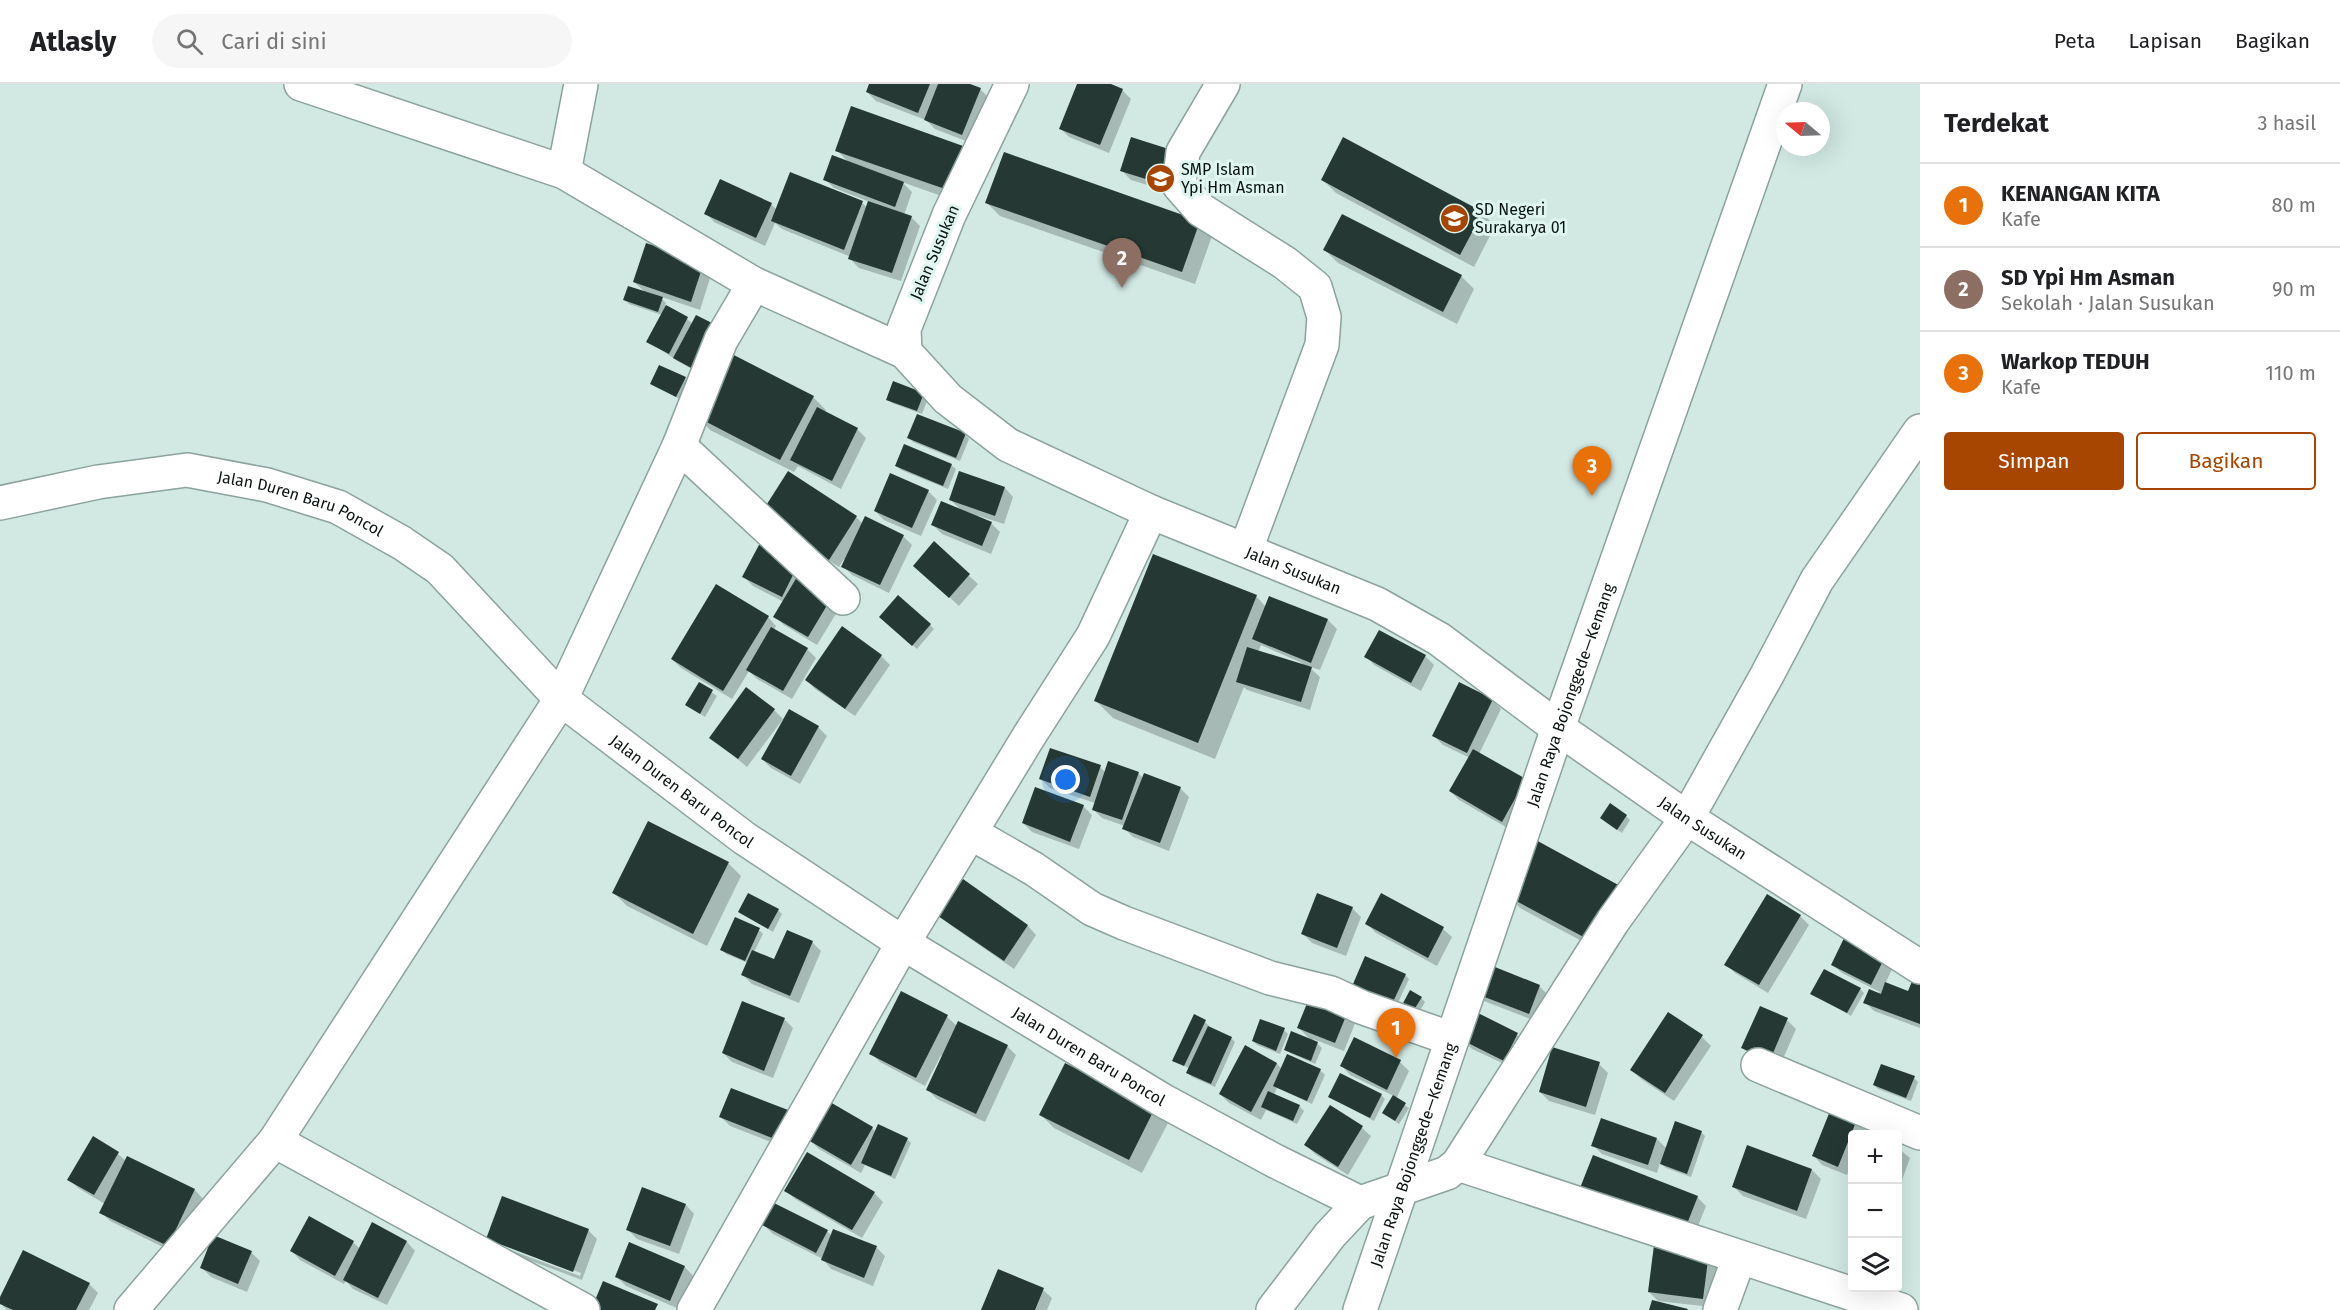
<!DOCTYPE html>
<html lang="id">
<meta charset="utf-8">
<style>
:root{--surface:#fff;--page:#f6f6f6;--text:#202124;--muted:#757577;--line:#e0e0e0;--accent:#a74601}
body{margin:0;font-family:"Fira Sans",sans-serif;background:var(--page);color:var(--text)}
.controls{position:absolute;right:18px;bottom:18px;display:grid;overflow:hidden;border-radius:6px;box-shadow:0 6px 24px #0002}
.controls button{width:54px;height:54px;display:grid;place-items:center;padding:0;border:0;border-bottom:2px solid var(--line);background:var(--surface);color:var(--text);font:30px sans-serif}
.compass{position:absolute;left:1776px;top:18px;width:54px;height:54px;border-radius:50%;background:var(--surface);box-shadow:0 6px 24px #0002;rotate:289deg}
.you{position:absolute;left:1066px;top:696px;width:21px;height:21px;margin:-15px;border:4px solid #fff;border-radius:50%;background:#1a73e8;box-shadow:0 0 0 9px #1a73e833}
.badge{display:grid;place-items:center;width:39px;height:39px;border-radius:50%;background:var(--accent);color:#fff;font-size:20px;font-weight:700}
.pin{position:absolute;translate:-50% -50px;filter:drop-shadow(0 2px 3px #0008)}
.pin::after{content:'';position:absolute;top:32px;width:21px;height:18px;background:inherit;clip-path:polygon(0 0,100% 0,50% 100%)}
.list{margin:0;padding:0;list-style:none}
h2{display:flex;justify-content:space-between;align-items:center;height:78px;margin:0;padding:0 24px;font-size:26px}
h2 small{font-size:20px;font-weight:400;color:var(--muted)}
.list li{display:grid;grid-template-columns:39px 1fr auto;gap:18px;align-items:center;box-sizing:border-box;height:84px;padding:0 24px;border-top:2px solid var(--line)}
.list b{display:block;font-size:22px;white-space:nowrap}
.list p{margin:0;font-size:20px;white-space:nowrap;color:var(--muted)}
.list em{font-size:20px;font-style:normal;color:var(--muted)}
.actions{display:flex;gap:12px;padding:18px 24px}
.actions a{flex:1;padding:14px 0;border:2px solid var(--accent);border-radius:6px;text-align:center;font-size:21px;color:var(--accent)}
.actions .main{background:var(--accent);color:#fff}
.icon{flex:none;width:33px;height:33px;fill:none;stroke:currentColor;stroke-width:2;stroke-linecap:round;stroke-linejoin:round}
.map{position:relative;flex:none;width:1920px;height:1226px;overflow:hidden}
header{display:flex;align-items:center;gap:36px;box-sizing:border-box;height:84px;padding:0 30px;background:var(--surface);border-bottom:2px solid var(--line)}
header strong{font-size:28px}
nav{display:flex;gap:33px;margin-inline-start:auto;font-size:21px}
.search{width:420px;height:54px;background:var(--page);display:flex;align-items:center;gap:15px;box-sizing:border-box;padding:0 21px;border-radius:33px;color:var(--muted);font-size:22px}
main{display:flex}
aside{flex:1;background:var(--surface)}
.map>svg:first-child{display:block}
.shadow{fill:#0003;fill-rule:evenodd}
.building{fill:#253834}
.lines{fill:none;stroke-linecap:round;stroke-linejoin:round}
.street-casing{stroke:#8ca29d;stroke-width:36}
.secondary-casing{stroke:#8ca29d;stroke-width:36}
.highway-casing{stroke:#8ca29d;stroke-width:36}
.street{stroke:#fff;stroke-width:33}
.secondary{stroke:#fff;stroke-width:33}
.highway{stroke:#fff;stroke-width:33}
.labels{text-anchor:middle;stroke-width:6;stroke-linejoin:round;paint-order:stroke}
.poi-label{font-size:16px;fill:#0b1312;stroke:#def5f0;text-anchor:start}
.street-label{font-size:16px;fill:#0b1312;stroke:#def5f0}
</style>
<header>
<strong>Atlasly</strong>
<div class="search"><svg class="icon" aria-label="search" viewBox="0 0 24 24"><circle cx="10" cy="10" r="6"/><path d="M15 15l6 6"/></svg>Cari di sini</div>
<nav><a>Peta</a><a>Lapisan</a><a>Bagikan</a></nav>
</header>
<main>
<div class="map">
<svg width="1920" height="1226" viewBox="0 0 1920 1226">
<rect width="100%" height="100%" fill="#d1e8e3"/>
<g class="shadow">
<path d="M871,0H966L980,5L989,14L971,59L935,45L926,36L876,17L867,8Z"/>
<path d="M1078,0H1107L1122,6L1131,15L1109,69L1069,53L1060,44Z"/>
<path d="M1132,55L1174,109L1131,96L1122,87Z"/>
<path d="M962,63L976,76L961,119L902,98L912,108L904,131L911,133L920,142L901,197L859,184L850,175L851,173L782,145L775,139L765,162L714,138L706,129L771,120L777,126L791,90L862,119L868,124L870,118L834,104L825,95L849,79L837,66Z"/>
<path d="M1323,96L1482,129L1495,142L1474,183L1336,109Z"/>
<path d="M987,119L1199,138L1212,152L1195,200L1000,132Z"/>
<path d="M647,160L712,188L700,226L659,212L666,219L665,222L687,235L693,240L699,289L679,278L648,257L662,231L629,220L625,216L646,209L634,198Z"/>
<path d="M1325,166L1461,192L1474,205L1457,240L1338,179Z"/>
<path d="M685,295L689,299L681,316L651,299Z"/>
<path d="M923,310L928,314L922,330L892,319L887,315Z"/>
<path d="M813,313L826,326L825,328L857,345L866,354L841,405L798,382L794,388L710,346L697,332Z"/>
<path d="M965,351L969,355L960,377L913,358L909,354Z"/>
<path d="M951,381L956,385L948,405L901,386L897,382Z"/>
<path d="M960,389L1005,404L1013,413L1004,440L979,432L978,434L991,439L1000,448L991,470L942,450L933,441L962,427L951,416Z"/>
<path d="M928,407L937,416L921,452L884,436L875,427Z"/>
<path d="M856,433L863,440L903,452L912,461L889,509L852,491L843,482L846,476L844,475L839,483L770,440Z"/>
<path d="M934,460L978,500L959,522L924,490Z"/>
<path d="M760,461L840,523L817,561L784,541L775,532L784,518L753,502L744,493Z"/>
<path d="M1256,512L1266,523L1270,514L1328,536L1337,545L1320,586L1308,582L1320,593L1310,626L1247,606L1244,603L1215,675L1113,634L1096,617ZM1261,561L1302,579V581L1258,568Z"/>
<path d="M768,533L776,542L774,546L807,565L816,574L792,615L757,595L749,587L732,615L681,584L672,575Z"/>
<path d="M881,533L930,541L934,545L917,565Z"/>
<path d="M881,572L890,581L855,632L815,605L807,596Z"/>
<path d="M1366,572H1425L1434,581L1421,607L1374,581Z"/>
<path d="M699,600L717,612L705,633L687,621Z"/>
<path d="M1492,616L1501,625L1479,670L1525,696L1511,746L1459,716L1450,707L1470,674L1443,661L1434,652Z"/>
<path d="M774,626L783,635L747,683L711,653Z"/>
<path d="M818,643L827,652L800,700L771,684L762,675Z"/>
<path d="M1109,679L1139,690L1143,694L1180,704L1189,713L1169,767L1133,753L1124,744L1125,742L1102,734L1093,725L1095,719L1050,704L1041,695L1100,683L1106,689Z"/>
<path d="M1083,722L1092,731L1079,765L1032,748L1023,739Z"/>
<path d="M1626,732L1630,736L1622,749L1606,738Z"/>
<path d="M1535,757L1606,870L1520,824L1507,810Z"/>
<path d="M728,779L741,792L707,862L627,822L614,809Z"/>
<path d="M963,797L1028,842L1036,851L1014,885L949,840L940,832Z"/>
<path d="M1382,811L1443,845L1452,853L1437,882L1376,849L1367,840Z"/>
<path d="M1352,824L1361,833L1346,872L1312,859L1303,850Z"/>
<path d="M778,826L782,830L773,848L740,828Z"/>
<path d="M1800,832L1809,841L1768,909L1735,889L1726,880Z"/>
<path d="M759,846L763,850L754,868L775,877L812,858L821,867L799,919L752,900L743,891L748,879L726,870L722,866Z"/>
<path d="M1847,852L1895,879L1885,900L1909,909L1920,900V944L1874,927L1865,918L1880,908L1842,889L1833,881Z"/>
<path d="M1486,881L1539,902L1548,911L1538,938L1484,917L1475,908Z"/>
<path d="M1405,891L1409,895L1397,921L1359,904L1355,900Z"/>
<path d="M1860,905L1864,909L1851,932L1812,909Z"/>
<path d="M1312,909L1358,932L1344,967L1313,955L1322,964L1315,980L1290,969L1286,965L1312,957L1299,944Z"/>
<path d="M1421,914L1425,918L1417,932L1407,927Z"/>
<path d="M1669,931L1702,953L1711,962L1674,1017L1641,995L1632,986Z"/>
<path d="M947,933L957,942L1007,962L1016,971L985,1038L937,1015L928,1006L943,973L941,971L925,1002L880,978L871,969Z"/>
<path d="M784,935L793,944L773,994L732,978L723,969Z"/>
<path d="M1787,936L1796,945L1779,984L1752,973L1743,964Z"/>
<path d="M1205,938L1209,942L1208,944L1231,954L1235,958L1215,1003L1192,993L1188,989L1190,985L1174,976Z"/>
<path d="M1284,946L1288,950L1280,970L1257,961L1253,957Z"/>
<path d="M1517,951L1526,959L1513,984L1472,965L1463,956Z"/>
<path d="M1245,963L1277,980L1282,985L1288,972L1321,987L1325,991L1312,1020L1277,1004L1274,1011L1300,1023L1304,1027L1297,1040L1266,1026L1261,1036L1229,1019L1220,1010Z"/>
<path d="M1400,978L1409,987L1396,1015L1409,1024L1399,1040L1384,1029L1394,1012L1350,991L1342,982Z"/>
<path d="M1599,980L1608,989L1595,1031L1549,1017L1540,1008Z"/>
<path d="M1914,994L1918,998L1911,1017L1878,1005L1874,1001Z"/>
<path d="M732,1006L788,1027L797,1036L786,1064L730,1042L721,1033Z"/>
<path d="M1381,1011L1385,1015L1374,1037L1330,1013Z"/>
<path d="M1330,1023L1362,1044L1371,1052L1348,1091L1315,1070L1306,1061Z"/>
<path d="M1833,1024L1866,1043L1863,1050H1852V1078L1847,1091L1822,1081L1814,1072Z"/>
<path d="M1154,1026L1168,1039L1142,1089L1054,1044L1041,1031Z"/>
<path d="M872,1044L876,1048L907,1055L911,1059L895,1095L865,1081L861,1089L819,1065L810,1056Z"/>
<path d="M1701,1048L1705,1052L1691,1093L1666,1084L1660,1079L1657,1089L1602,1070L1593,1061L1657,1055L1667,1065Z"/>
<path d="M93,1054L118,1070L126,1077L195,1106L203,1115L177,1170L110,1137L101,1128L105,1120L78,1104L69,1095Z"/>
<path d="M1898,1064L1910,1074L1898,1107Z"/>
<path d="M1812,1086L1821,1095L1806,1135L1743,1112L1734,1103Z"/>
<path d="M643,1105L686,1121L694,1130L679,1170L637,1155L628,1146Z"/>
<path d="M786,1107L874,1109L883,1118L862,1154L795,1115Z"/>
<path d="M1591,1113H1697L1706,1122L1694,1152Z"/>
<path d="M764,1141L827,1147L832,1152L876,1163L885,1172L873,1202L831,1185L823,1175L773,1150Z"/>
<path d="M588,1146L597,1155L582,1196L497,1164L488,1155ZM497,1158L581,1189L580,1192L497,1161Z"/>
<path d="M353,1158L360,1165L407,1158L415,1167L387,1221L353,1205L346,1197L344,1200L300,1176L292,1167Z"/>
<path d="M630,1160L685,1183L693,1192L679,1225L626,1202L617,1193Z"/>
<path d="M1655,1162L1717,1179L1711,1223L1658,1217L1649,1208Z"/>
<path d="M251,1168L260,1177L247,1208L211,1193L202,1184Z"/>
<path d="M89,1200L98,1209L89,1226H7L0,1219V1216Z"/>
<path d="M1043,1206L1052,1214L1047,1226H982Z"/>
</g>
<g class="building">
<path d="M869,0H930L918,29L866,8Z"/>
<path d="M938,0H970L981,4L962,51L924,36Z"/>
<path d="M1077,0H1111L1123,5L1100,61L1059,45Z"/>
<path d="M851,22L963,62L948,106L835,67Z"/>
<path d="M1131,53L1175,67L1165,101L1120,87Z"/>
<path d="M1343,53L1483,128L1460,171L1321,96Z"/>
<path d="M1004,68L1200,137L1182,188L985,119Z"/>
<path d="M832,71L904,98L895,123L823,96Z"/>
<path d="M790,88L863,117L844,166L771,137Z"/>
<path d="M720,95L772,119L756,154L704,130Z"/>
<path d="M868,117L912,132L892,189L848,175Z"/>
<path d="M1342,130L1462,191L1443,228L1323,166Z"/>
<path d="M646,159L704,178L691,218L633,198Z"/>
<path d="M628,202L663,213L658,228L623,216Z"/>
<path d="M666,221L688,233L669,270L646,258Z"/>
<path d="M696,231L718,242L695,286L673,274Z"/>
<path d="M728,268L814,312L780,376L695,332Z"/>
<path d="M659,281L686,293L676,313L650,300Z"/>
<path d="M893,297L924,309L917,327L886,316Z"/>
<path d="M817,323L858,344L832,397L790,376Z"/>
<path d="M917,330L966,349L956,374L907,354Z"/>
<path d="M904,360L952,380L943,402L895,382Z"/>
<path d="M788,387L857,432L829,476L760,431Z"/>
<path d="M959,387L1005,403L995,432L949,416Z"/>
<path d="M890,389L929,406L912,444L874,427Z"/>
<path d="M941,417L992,438L982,462L931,441Z"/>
<path d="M865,432L904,451L880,501L841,483Z"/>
<path d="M934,457L970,490L949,514L913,482Z"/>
<path d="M760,459L799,479L782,513L742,493Z"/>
<path d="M1153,470L1257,511L1198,659L1094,617Z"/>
<path d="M797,493L832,513L808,553L773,533Z"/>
<path d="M716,500L769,532L723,607L671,575Z"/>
<path d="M898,511L931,540L912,562L879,533Z"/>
<path d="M1269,512L1328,535L1311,579L1252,555Z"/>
<path d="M842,542L882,571L845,625L805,596Z"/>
<path d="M771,543L808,564L783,607L746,586Z"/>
<path d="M1379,546L1426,571L1411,599L1364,573Z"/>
<path d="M1247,563L1312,583L1301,618L1236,598Z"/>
<path d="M699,598L713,606L700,630L685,621Z"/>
<path d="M1459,598L1493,615L1467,669L1432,652Z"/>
<path d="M746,603L775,625L738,675L709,654Z"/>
<path d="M789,625L819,642L791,692L761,675Z"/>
<path d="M1050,664L1101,681L1090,713L1039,695Z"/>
<path d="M1473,665L1526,695L1502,738L1449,707Z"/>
<path d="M1108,677L1139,688L1122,736L1092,726Z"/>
<path d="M1144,689L1181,703L1160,759L1122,745Z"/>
<path d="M1035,703L1084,721L1070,758L1022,739Z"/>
<path d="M1610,719L1627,731L1617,746L1600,734Z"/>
<path d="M648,737L729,778L693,850L612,809Z"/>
<path d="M1534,755L1622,803L1593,858L1505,811Z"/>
<path d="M963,795L1028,841L1004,877L938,832Z"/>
<path d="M748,809L779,825L768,845L738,828Z"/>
<path d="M1317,809L1353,823L1337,864L1301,850Z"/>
<path d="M1381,809L1444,843L1428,874L1365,840Z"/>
<path d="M1767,810L1801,831L1759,901L1724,881Z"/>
<path d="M735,833L760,844L745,877L720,866Z"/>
<path d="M787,846L813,857L790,912L741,891L752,866L774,875Z"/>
<path d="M1846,850L1887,869L1871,901L1831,881Z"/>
<path d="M1365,872L1406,890L1393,918L1353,900Z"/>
<path d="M1485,879L1540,901L1529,930L1474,909Z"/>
<path d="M1824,885L1861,904L1847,929L1810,910Z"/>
<path d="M1913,895L1920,898V940L1863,919L1869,905L1881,910L1885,898L1908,907Z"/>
<path d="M1410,906L1422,913L1412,929L1401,923Z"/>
<path d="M901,907L948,931L916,994L869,970Z"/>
<path d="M1312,907L1350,922L1335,959L1297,944Z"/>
<path d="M742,917L785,934L764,987L722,969Z"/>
<path d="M1760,922L1788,934L1770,976L1741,964Z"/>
<path d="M1476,928L1518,949L1504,977L1462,956Z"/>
<path d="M1668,928L1703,951L1665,1009L1630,986Z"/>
<path d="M1194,930L1206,936L1184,982L1172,977Z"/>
<path d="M1260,935L1285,944L1276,967L1252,957Z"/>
<path d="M958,937L1008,961L976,1030L926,1006Z"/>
<path d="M1208,942L1232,953L1211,1000L1186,989Z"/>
<path d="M1291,947L1318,958L1311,977L1284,966Z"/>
<path d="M1354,953L1401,976L1387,1006L1340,982Z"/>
<path d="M1245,961L1277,979L1251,1028L1219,1010Z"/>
<path d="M1552,963L1600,978L1586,1023L1539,1008Z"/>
<path d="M1287,970L1321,985L1307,1017L1273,1002Z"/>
<path d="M1065,979L1155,1024L1129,1076L1039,1031Z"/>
<path d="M1881,980L1915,992L1906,1014L1873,1001Z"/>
<path d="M1340,989L1382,1010L1370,1034L1328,1013Z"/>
<path d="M731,1004L788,1026L777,1056L719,1033Z"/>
<path d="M1268,1007L1300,1021L1293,1037L1261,1023Z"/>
<path d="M1393,1011L1406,1019L1395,1037L1382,1029Z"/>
<path d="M830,1018L873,1043L851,1081L808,1056Z"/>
<path d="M1330,1021L1363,1042L1338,1083L1304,1061Z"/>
<path d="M1832,1022L1858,1033L1838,1083L1812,1072Z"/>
<path d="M1601,1034L1657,1054L1648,1081L1591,1062Z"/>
<path d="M1675,1037L1702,1047L1687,1090L1660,1080Z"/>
<path d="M878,1040L908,1054L891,1092L861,1079Z"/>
<path d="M93,1052L119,1068L94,1111L67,1096Z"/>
<path d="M1747,1061L1812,1085L1797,1127L1732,1103Z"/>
<path d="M807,1068L875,1108L852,1146L784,1107Z"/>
<path d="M1593,1071L1698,1112L1685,1145L1580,1104Z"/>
<path d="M127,1072L195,1105L168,1162L99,1129Z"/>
<path d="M642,1103L686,1120L670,1162L626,1146Z"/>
<path d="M502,1112L589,1145L573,1188L486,1155Z"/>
<path d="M774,1119L828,1146L816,1169L762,1141Z"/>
<path d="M309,1132L354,1157L335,1192L290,1167Z"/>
<path d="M372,1138L407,1157L378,1214L343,1196Z"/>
<path d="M833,1145L877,1162L864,1194L821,1176Z"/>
<path d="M213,1151L252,1167L238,1200L200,1184Z"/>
<path d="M629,1158L685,1182L670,1217L615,1193Z"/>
<path d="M1654,1161L1709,1168L1703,1215L1648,1208Z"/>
<path d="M23,1166L90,1199L76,1226H13L0,1220V1213Z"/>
<path d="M998,1185L1044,1204L1035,1226H981Z"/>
<path d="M603,1197L658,1220L655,1226H591Z"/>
<path d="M1652,1216L1688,1225L1687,1226H1649Z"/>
</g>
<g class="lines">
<defs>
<g id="street">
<path d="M301,0L564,88L754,200L905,268"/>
<path d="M1223,0L1183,68L1179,101L1201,126L1285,179L1315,203L1324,233L1322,261L1246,465"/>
<path d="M564,88L581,0"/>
<path d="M679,362L843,514"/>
<path d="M1687,734L1767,591L1817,496L1920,347"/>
<path d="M971,749L1034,785L1092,825L1124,839L1270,894L1331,909L1361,923L1452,955"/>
<path d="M1758,981L1920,1049"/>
<path d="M275,1057L583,1226"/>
<path d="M1458,1080L1901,1226"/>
<path d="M131,1226L275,1057L561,615L679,362L721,256L754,200"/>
<path d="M694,1226L903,859L1029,652L1093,552L1151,428"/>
<path d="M1720,1226L1739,1174"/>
</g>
<g id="secondary">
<path id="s1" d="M1012,0L949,131L904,245L905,268L948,315L1008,361L1151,428L1377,520L1439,555L1558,644L1687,734L1920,883"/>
<path id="s2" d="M0,419L98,398L187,386L267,401L338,423L402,459L440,485L561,615L744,754L903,859L1162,1016L1275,1077L1360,1119"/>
<path d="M1273,1226L1330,1151L1360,1119L1447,1089L1458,1080L1613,837L1687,734"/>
</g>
<g id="highway">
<path id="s3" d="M1360,1226L1558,644L1785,0"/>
</g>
</defs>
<use href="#street" class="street-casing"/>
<use href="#secondary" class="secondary-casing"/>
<use href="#highway" class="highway-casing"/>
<use href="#street" class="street"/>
<use href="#secondary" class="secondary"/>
<use href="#highway" class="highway"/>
</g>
<defs>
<symbol id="school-disc" viewBox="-11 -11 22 22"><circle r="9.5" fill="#a74601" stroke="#def5f0"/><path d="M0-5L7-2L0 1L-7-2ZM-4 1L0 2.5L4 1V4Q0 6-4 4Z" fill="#fff"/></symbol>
</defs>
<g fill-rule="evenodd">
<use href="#school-disc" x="1144" y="78" width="33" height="33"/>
<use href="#school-disc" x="1438" y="118" width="33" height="33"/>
</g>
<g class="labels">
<g class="poi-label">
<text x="1181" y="91">SMP Islam<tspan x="1181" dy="18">Ypi Hm Asman</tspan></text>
<text x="1475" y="131">SD Negeri<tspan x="1475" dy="18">Surakarya 01</tspan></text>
</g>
<g class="street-label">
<text transform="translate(934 168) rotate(-67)" y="6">Jalan Susukan</text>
<text dy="6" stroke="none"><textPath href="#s2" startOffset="309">Jalan Duren Baru Poncol</textPath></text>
<text dy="6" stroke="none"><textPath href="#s1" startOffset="742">Jalan Susukan</textPath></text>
<text dy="6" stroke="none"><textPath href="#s3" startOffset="650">Jalan Raya Bojonggede—Kemang</textPath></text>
<text dy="6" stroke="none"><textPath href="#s2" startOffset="795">Jalan Duren Baru Poncol</textPath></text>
<text dy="6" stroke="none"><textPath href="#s1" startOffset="1228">Jalan Susukan</textPath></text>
<text dy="6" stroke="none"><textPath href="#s2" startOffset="1281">Jalan Duren Baru Poncol</textPath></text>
<text dy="6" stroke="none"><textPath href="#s3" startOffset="164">Jalan Raya Bojonggede—Kemang</textPath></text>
</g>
</g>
</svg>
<div class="controls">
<button>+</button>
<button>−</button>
<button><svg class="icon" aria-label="layers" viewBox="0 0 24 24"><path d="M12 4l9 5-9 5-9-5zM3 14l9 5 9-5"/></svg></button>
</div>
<svg class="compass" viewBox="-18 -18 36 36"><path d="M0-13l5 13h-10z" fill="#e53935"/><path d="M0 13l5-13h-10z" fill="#757577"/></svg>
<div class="you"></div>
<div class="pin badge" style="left:1396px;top:974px;background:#e8710a">1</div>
<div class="pin badge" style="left:1122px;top:204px;background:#8d6e63">2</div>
<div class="pin badge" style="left:1592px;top:412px;background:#e8710a">3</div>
</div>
<aside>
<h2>Terdekat<small>3 hasil</small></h2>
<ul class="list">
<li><span class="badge" style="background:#e8710a">1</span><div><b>KENANGAN KITA</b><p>Kafe</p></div><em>80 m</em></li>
<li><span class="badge" style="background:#8d6e63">2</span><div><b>SD Ypi Hm Asman</b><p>Sekolah · Jalan Susukan</p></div><em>90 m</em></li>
<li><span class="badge" style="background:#e8710a">3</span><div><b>Warkop TEDUH</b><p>Kafe</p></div><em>110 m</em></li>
</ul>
<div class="actions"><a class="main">Simpan</a><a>Bagikan</a></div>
</aside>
</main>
